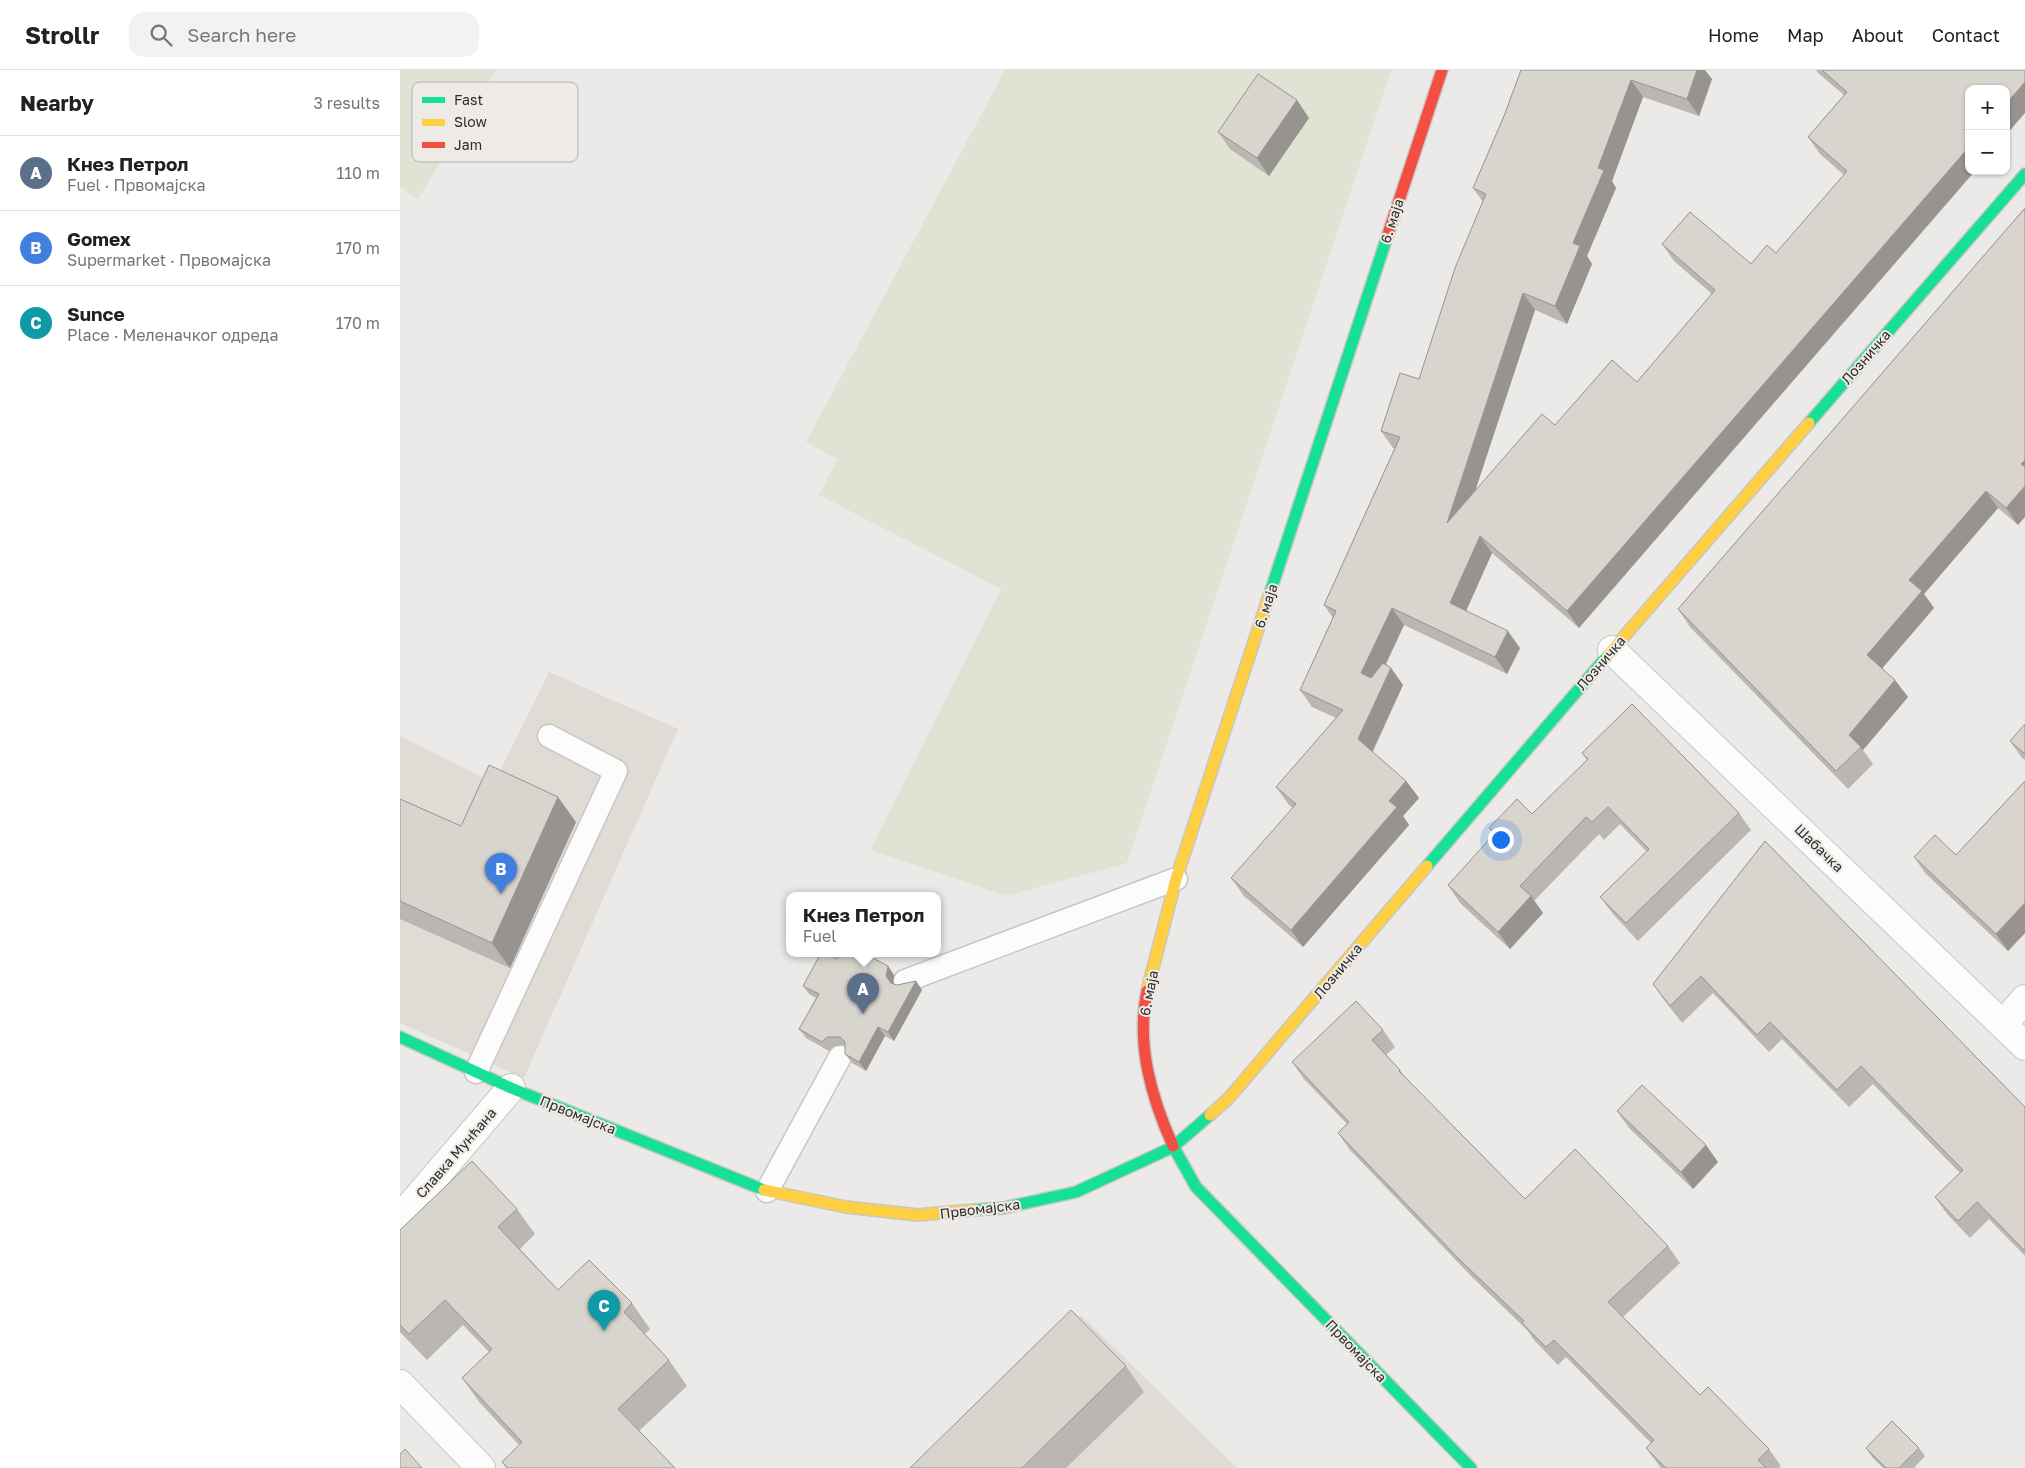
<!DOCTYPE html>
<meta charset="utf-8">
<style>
:root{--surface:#fff;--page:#f2f2f2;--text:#202124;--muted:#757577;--line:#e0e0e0;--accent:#706f6d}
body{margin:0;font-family:"Golos Text",sans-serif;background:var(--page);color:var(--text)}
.controls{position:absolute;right:15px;top:15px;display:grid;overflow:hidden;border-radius:10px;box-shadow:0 1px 4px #0004}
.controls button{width:45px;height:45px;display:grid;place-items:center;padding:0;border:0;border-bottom:1px solid var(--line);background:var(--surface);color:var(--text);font:25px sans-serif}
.you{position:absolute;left:1100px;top:769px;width:18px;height:18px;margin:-12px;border:4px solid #fff;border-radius:50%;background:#1a73e8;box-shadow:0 0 0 8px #1a73e833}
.badge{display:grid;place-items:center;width:32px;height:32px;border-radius:50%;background:var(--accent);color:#fff;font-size:16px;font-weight:700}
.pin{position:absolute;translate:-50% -41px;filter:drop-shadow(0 1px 2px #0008)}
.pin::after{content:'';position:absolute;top:26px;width:18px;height:15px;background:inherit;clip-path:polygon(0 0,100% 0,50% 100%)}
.popup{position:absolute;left:386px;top:822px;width:155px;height:65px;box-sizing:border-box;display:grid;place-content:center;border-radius:10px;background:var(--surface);filter:drop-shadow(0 1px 4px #0005);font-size:16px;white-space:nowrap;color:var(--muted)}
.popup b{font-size:19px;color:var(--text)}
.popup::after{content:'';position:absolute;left:50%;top:100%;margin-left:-10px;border:10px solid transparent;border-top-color:var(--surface)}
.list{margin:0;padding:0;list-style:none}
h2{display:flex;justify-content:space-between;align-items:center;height:65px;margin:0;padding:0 20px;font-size:21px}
h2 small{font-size:16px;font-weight:400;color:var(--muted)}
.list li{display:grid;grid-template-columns:32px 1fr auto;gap:15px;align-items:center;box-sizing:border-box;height:75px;padding:0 20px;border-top:1px solid var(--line)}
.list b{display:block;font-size:19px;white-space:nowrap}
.list p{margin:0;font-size:16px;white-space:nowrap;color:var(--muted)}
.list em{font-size:16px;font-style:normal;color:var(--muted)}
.icon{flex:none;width:28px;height:28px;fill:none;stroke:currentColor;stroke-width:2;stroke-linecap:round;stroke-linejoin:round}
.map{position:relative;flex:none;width:1625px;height:1398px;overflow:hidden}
header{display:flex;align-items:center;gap:30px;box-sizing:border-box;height:70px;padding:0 25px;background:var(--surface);border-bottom:1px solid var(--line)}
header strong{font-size:24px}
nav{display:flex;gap:28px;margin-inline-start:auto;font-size:18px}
.search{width:350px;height:45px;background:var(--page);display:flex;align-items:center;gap:12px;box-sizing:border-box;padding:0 18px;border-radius:15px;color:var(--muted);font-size:19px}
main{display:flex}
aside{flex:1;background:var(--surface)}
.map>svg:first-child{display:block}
.built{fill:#e0dbd4}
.green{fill:#e0e2d3}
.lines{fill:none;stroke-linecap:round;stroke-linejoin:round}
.lane-casing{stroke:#c8c7c5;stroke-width:25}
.street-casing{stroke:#c8c7c5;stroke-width:30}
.fast-casing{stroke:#c8c7c5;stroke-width:14}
.slow-casing{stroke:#c8c7c5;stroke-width:14}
.jam-casing{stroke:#c8c7c5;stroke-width:14}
.lane{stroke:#fcfcfc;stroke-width:22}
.street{stroke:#fcfcfc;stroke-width:28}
.fast{stroke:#16e098;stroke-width:11}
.slow{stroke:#ffcf43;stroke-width:11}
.jam{stroke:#f24e42;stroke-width:11}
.wall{fill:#bab6b1}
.shaded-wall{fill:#979490}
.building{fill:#d8d4ce;stroke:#979490}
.labels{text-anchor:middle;stroke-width:4;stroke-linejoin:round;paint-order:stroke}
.street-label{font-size:14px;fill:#2e2d2b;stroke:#eeeae6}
.key{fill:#eeeae6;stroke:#b4b1ae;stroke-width:1}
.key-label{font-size:14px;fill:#2e2d2b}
</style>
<header>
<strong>Strollr</strong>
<div class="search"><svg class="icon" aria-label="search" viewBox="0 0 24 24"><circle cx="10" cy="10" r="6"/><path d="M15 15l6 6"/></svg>Search here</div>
<nav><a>Home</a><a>Map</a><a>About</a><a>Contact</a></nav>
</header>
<main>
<aside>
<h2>Nearby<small>3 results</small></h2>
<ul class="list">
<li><span class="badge" style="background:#5c6f8a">A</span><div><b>Кнез Петрол</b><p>Fuel · Првомајска</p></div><em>110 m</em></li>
<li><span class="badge" style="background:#3f7fe0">B</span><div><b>Gomex</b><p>Supermarket · Првомајска</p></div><em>170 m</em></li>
<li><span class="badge" style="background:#0f9aa8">C</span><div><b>Sunce</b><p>Place · Меленачког одреда</p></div><em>170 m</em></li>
</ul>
</aside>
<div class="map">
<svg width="1625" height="1398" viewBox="0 0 1625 1398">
<rect width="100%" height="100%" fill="#eceae8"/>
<g class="built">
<path d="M149,602L278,659L124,1008L0,953V666L94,713Z"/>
<path d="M681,1245L837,1398H526Z"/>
</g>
<g class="green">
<path d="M0,0H96L18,129L0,117Z"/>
<path d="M605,0H991L727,793L606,826L470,780L601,519L419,425L437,389L406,372Z"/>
</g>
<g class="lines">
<defs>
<g id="lane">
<path d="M505,911L776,809"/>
<path d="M76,1002L216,701L149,666"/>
<path d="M367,1121L440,987"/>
</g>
<g id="street">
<path d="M1212,580L1625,976"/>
<path d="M1603,954L1625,929"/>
<path d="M0,1148L111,1018"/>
<path d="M0,1314L81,1398"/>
</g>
<g id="fast">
<path d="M1409,353L1625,104"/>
<path d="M870,523L987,167"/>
<path d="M1027,796L1208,585"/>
<path d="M0,967L111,1018L364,1120"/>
<path d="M773,1076L796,1117L1071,1398"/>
<path d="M574,1140L603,1138L676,1122L773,1077L810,1045"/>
</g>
<g id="slow">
<path d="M1208,585L1409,353"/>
<path d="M747,921L776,809L870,523"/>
<path d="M810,1045L828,1029L1027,796"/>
<path d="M364,1120L446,1137L518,1145L574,1140"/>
</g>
<g id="jam">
<path d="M987,167L1042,0"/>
<path d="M747,921C736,974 751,1027 773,1076"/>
</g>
</defs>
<use href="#lane" class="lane-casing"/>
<use href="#street" class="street-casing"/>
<use href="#fast" class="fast-casing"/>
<use href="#slow" class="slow-casing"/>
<use href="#jam" class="jam-casing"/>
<use href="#lane" class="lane"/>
<use href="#street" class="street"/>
<use href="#fast" class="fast"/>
<use href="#slow" class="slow"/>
<use href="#jam" class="jam"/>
</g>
<g class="wall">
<path d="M1121,0L1312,9L1299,46L1243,27L1212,111L1216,118L1187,186L1192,194L1167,254L1135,240L1075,420L1155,355L1237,312L1312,224L1274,191L1262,174L1351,194L1376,183L1444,105L1420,84L1408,67L1444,25L1418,3L1416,0H1625L1179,558L1092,483L1066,541L1120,578L1107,604L1004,555L986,594L991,598L1003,615L973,682L1006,711L1019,728L1003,746L1009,755L903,877L844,826L831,808L893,738L889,735L876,717L936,648L912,637L900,620L933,548L924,535L995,378H993L981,361L1019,309L1083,132L1073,118L1104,46Z"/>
<path d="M909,48L869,106L830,79L818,62Z"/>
<path d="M1625,138L1618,455L1598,438L1524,524L1534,538L1482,598L1508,627L1463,680L1473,694L1448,719L1290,557L1278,539Z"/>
<path d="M1625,654V690L1622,688L1610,671Z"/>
<path d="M1182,683L1339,743L1351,760L1238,871L1213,844L1200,827L1247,782L1220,754L1204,770L1199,764L1134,831L1143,843L1110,879L1060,833L1048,815L1094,765L1089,758L1132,744L1187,690Z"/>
<path d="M1625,711V863L1608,881L1526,804L1514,787L1556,785Z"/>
<path d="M0,729L61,756L176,752L110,898L0,849Z"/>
<path d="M1365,771L1625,1037V1186L1589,1149L1570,1168L1547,1144L1535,1127L1560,1103L1473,1014L1449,1037L1382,969L1369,982L1313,923L1282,953L1265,931L1253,914Z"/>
<path d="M437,889L494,905L493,913L497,915L516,911L522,920L494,971L485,966L466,1001L452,993L445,984V975L434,976L429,981L406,968L399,959L416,928L409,924L403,916Z"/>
<path d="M983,960L995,977L986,985L1000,1000L1007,1010L1125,1129L1268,1176L1280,1193L1223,1247L1300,1325L1369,1379L1381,1396L1379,1398H1261L1246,1378L1251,1373L1166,1287L1158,1295L1134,1270L1127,1260L1073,1208L950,1080L938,1063L947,1054L904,1009L892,992Z"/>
<path d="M1217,1041L1318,1092L1293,1119L1229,1058Z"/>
<path d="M117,1139L135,1164L120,1179L158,1220L232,1233L250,1259L245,1264L269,1290L287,1316L239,1361L275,1398H106L102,1392L119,1375L80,1333L62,1308L89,1282L63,1255L27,1290L0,1262V1160Z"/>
<path d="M726,1296L744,1322L666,1398H510Z"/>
<path d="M1466,1378H1519L1525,1386L1514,1398H1483L1472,1387Z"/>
</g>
<g class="shaded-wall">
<path d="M1297,0H1305L1312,9L1299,46L1287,29Z"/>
<path d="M1231,10L1243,27L1212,111L1216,118L1187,186L1192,194L1167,254L1155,236L1173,173L1198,98Z"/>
<path d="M1625,12V43L1606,65V34Z"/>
<path d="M897,30L909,48L869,106L857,88Z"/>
<path d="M1569,77V101H1575L1179,558L1167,541Z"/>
<path d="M1123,223L1135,240L1059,470L1047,453Z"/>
<path d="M1625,390V400L1621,394Z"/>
<path d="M1625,416V447L1618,455L1606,438Z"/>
<path d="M1586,421L1598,438L1524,524L1534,538L1479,602L1467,585L1509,510Z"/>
<path d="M1080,466L1092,483L1062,550L1050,533Z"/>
<path d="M992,538L1004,555L973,621L961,603Z"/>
<path d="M1108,561L1120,578L1107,604L1095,587Z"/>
<path d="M991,598L1003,615L970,686L958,669Z"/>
<path d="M1495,610L1508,627L1463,680L1449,665Z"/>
<path d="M1006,711L1019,728L1003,746L1009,755L903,877L891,860L989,731Z"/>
<path d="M158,727L176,752L110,898L92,873Z"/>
<path d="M1131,826L1143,843L1110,879L1098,862Z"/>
<path d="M1625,833V863L1608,881L1596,864Z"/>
<path d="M488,896L494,905L493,915L486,906Z"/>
<path d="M516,911L522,920L494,971L488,962Z"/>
<path d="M478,957L485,966L466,1001L459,992Z"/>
<path d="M1306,1075L1318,1092L1293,1119L1281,1102Z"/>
</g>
<g class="building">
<path d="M1121,0H1297L1287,29L1231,10L1198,98L1204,100L1173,173L1180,176L1155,236L1123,223L1047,453L1142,344L1155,355L1212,290L1237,312L1315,220L1262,174L1290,142L1351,194L1367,175L1376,183L1447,101L1408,67L1447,22L1422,0H1625V12L1606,34V19H1569V77L1167,541L1080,466L1050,533L1108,561L1095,587L992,538L961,603L971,608L983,593L991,598L958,669L1006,711L989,731L997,737L891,860L831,808L896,734L876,717L943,640L900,620L936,541L924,535L1000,367L981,361L1000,303L1019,309L1055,198L1086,124L1073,118L1104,46Z"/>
<path d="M858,4L897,30L857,88L818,62Z"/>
<path d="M1625,138V390L1621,394L1625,397V416L1606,438L1586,421L1509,510L1522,521L1467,585L1495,610L1449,665L1461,677L1436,701L1278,539Z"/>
<path d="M1232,634L1339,743L1226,853L1200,827L1249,779L1208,737L1192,752L1186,747L1120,816L1131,826L1098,862L1048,815L1095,763L1089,758L1117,729L1132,744L1188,689L1182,683Z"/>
<path d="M1625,654V684L1610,671Z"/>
<path d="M89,695L158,727L92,873L0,831V729L61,756Z"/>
<path d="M1625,711V833L1596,864L1514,787L1535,765L1556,785Z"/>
<path d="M1365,771L1625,1037V1181L1577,1132L1558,1151L1535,1127L1563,1100L1461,996L1437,1020L1370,952L1357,965L1301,906L1270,936L1253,914Z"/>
<path d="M421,883H425L437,889L441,883H463L488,896L486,906L491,913L497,915L516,911L488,962L478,957L459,992L445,984V972L440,967H427L422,972L399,959L419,924L403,916Z"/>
<path d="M956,931L983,960L972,970L1000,1000L999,1001L1125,1129L1175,1079L1268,1176L1208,1232L1300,1325L1308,1317L1369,1379L1358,1390L1366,1398H1266L1246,1378L1254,1370L1154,1270L1146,1277L1122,1253L1124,1251L1061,1191L938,1063L949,1052L892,992Z"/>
<path d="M1242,1015L1306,1075L1281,1102L1217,1041Z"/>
<path d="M72,1091L117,1139L98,1157L158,1220L189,1190L232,1233L224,1242L269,1290L218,1339L275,1398H108L102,1392L122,1372L62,1308L92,1279L45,1230L9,1264L0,1255V1160Z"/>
<path d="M671,1240L726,1296L622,1398H510Z"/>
<path d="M1492,1351L1519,1378L1499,1398H1486L1466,1378Z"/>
<path d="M5,1379L22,1398H0V1384Z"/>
</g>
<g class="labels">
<g class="street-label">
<text transform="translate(992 151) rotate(-72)" y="5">6. маја</text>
<text transform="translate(1466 287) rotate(-49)" y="5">Лозничка</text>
<text transform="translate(866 536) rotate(-72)" y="5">6. маја</text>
<text transform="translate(1201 593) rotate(-49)" y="5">Лозничка</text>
<text transform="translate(1419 778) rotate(44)" y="5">Шабачка</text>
<text transform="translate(938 901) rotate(-50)" y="5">Лозничка</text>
<text transform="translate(749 923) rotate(-79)" y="5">6. маја</text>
<text transform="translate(178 1045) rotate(22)" y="5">Првомајска</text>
<text transform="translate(56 1083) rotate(-49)" y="5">Славка Мунћана</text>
<text transform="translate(580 1139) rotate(-7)" y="5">Првомајска</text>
<text transform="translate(956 1281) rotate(46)" y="5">Првомајска</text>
</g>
</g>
<rect x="12" y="12" width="166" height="80" rx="8" class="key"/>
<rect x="22" y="27" width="23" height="6" fill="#16e098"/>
<rect x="22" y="49" width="23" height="7" fill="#ffcf43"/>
<rect x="22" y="72" width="23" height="6" fill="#f24e42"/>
<g class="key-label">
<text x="54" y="35">Fast</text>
<text x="54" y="57">Slow</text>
<text x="54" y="80">Jam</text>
</g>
</svg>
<div class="controls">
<button>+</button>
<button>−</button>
</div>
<div class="you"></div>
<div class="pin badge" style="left:463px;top:944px;background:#5c6f8a">A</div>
<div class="popup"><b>Кнез Петрол</b>Fuel</div>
<div class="pin badge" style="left:101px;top:824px;background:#3f7fe0">B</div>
<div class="pin badge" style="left:204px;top:1261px;background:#0f9aa8">C</div>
</div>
</main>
